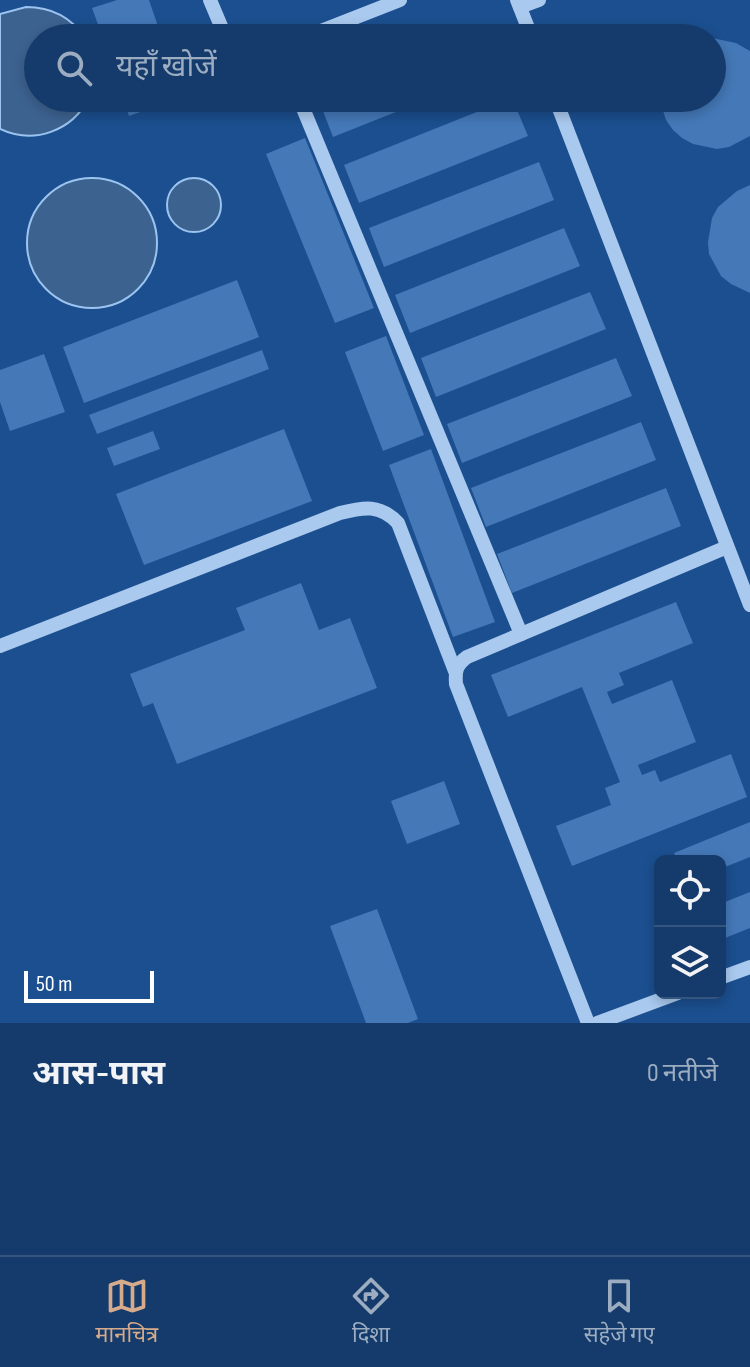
<!DOCTYPE html>
<html lang="hi">
<meta charset="utf-8">
<style>
:root{--surface:#143b6b;--page:#1d4271;--text:#f1f3f6;--muted:#9dadc1;--line:#33557e;--accent:#d6ab8b}
body{margin:0;font-family:"Sofia Sans Condensed","Noto Sans Devanagari",sans-serif;background:var(--page);color:var(--text)}
.controls{position:absolute;right:24px;bottom:24px;display:grid;overflow:hidden;border-radius:12px;box-shadow:0 4px 12px #0003}
.controls button{width:72px;height:72px;display:grid;place-items:center;padding:0;border:0;border-bottom:2px solid var(--line);background:var(--surface);color:var(--text);font:40px sans-serif}
.scale{position:absolute;left:24px;bottom:20px;width:130px;box-sizing:border-box;padding-left:8px;border:4px solid #fff;border-top:0;font-size:22px;line-height:28px;white-space:nowrap;color:#fff;-webkit-text-stroke:6px #1b4f8f;paint-order:stroke}
.list{margin:0;padding:0;list-style:none}
h2{display:flex;justify-content:space-between;align-items:center;height:104px;margin:0;padding:0 32px;font-size:34px}
h2 small{font-size:26px;font-weight:400;color:var(--muted)}
.icon{flex:none;width:44px;height:44px;fill:none;stroke:currentColor;stroke-width:2;stroke-linecap:round;stroke-linejoin:round}
.map{position:relative;flex:none;width:750px;height:1023px;overflow:hidden}
.search{position:absolute;background:var(--surface);box-shadow:0 4px 12px #0003;left:24px;right:24px;top:24px;height:88px;display:flex;align-items:center;gap:20px;box-sizing:border-box;padding:0 28px;border-radius:44px;color:var(--muted);font-size:30px}
.sheet{height:232px;background:var(--surface)}
nav{display:flex;justify-content:space-around;align-items:center;box-sizing:border-box;height:112px;border-top:2px solid var(--line);background:var(--surface);font-size:22px;color:var(--muted)}
nav a{display:grid;justify-items:center;gap:4px}
nav .on{color:var(--accent)}
.map>svg:first-child{display:block}
.water{fill:#3c6290;stroke:#9cc4f0;stroke-width:2}
.building{fill:#4478b7}
.lines{fill:none;stroke-linecap:round;stroke-linejoin:round}
.minor{stroke:#a9c9ee;stroke-width:14}
</style>
<div class="map">
<svg width="750" height="1023" viewBox="0 0 750 1023">
<rect width="100%" height="100%" fill="#1b4f8f"/>
<g class="water">
<path d="M26,7C51,7 71,17 85,38H38V98H89C72,131 34,145 0,129V14Z"/>
<circle cx="92" cy="243" r="65"/>
<circle cx="194" cy="205" r="27"/>
</g>
<g class="building">
<path d="M117,0H149L162,38H103L92,8Z"/>
<path d="M712,38L736,43L750,51V136L729,147L717,149L693,144L682,138L673,130L666,120L659,98H712Z"/>
<path d="M123,98H180L129,116Z"/>
<path d="M318,98H431L333,137Z"/>
<path d="M512,98L528,136L359,203L344,165Z"/>
<path d="M305,138L374,308L335,323L266,154Z"/>
<path d="M539,162L554,200L384,267L369,228Z"/>
<path d="M750,185V293L731,284L721,276L709,254L708,242L712,218L718,207L737,191Z"/>
<path d="M564,228L580,266L410,333L395,295Z"/>
<path d="M237,280L259,337L84,403L63,347Z"/>
<path d="M590,292L606,329L436,397L421,358Z"/>
<path d="M386,336L424,435L383,451L345,352Z"/>
<path d="M262,350L269,369L97,434L89,415Z"/>
<path d="M44,354L65,412L10,431L0,402V370Z"/>
<path d="M616,358L632,396L462,463L447,424Z"/>
<path d="M641,422L656,460L486,527L471,488Z"/>
<path d="M284,429L312,501L144,565L116,494Z"/>
<path d="M153,431L160,449L114,466L107,448Z"/>
<path d="M431,449L495,622L453,637L389,465Z"/>
<path d="M666,488L681,526L512,593L497,554Z"/>
<path d="M301,583L319,630L350,618L377,688L177,764L153,703L143,707L130,674L245,630L236,608Z"/>
<path d="M676,602L693,643L619,673L624,685L607,692L612,704L672,680L696,742L638,765L642,775L655,770L660,782L731,754L747,797L572,866L556,826L611,805L605,788L620,782L582,687L508,717L491,675Z"/>
<path d="M444,781L460,824L407,844L391,801Z"/>
<path d="M750,822V857L720,869V861H678L674,853Z"/>
<path d="M750,892V928L720,940V904Z"/>
<path d="M377,909L418,1019L408,1023H366L330,926Z"/>
</g>
<g class="lines">
<g class="minor">
<path d="M210,0L226,38"/>
<path d="M517,0L532,38"/>
<path d="M520,7L539,0"/>
<path d="M303,38L400,0"/>
<path d="M555,98L750,605"/>
<path d="M300,101L521,634"/>
<path d="M0,646L340,513C364,507 380,504 398,523L455,671"/>
<path d="M720,978L750,967"/>
<path d="M588,1023L456,684C455,671 456,665 467,657L727,547"/>
<path d="M597,1023L678,993"/>
</g>
</g>
</svg>
<div class="controls">
<button><svg class="icon" aria-label="locate" viewBox="0 0 24 24"><circle cx="12" cy="12" r="6"/><path d="M12 2v4M12 18v4M2 12h4M18 12h4"/></svg></button>
<button><svg class="icon" aria-label="layers" viewBox="0 0 24 24"><path d="M12 4l9 5-9 5-9-5zM3 14l9 5 9-5"/></svg></button>
</div>
<div class="scale">50 m</div>
<div class="search"><svg class="icon" aria-label="search" viewBox="0 0 24 24"><circle cx="10" cy="10" r="6"/><path d="M15 15l6 6"/></svg>यहाँ खोजें</div>
</div>
<section class="sheet">
<h2>आस-पास<small>0 नतीजे</small></h2>
<ul class="list">
</ul>
</section>
<nav>
<a class="on"><svg class="icon" aria-label="map" viewBox="0 0 24 24"><path d="M3 6l6-2 6 2 6-2v14l-6 2-6-2-6 2zM9 4v14M15 6v14"/></svg>मानचित्र</a>
<a><svg class="icon" aria-label="directions" viewBox="0 0 24 24"><path d="M12 3l9 9-9 9-9-9zM9 14v-3h6M13 9l2 2-2 2"/></svg>दिशा</a>
<a><svg class="icon" aria-label="saved" viewBox="0 0 24 24"><path d="M7 4h10v16l-5-4-5 4z"/></svg>सहेजे गए</a>
</nav>
